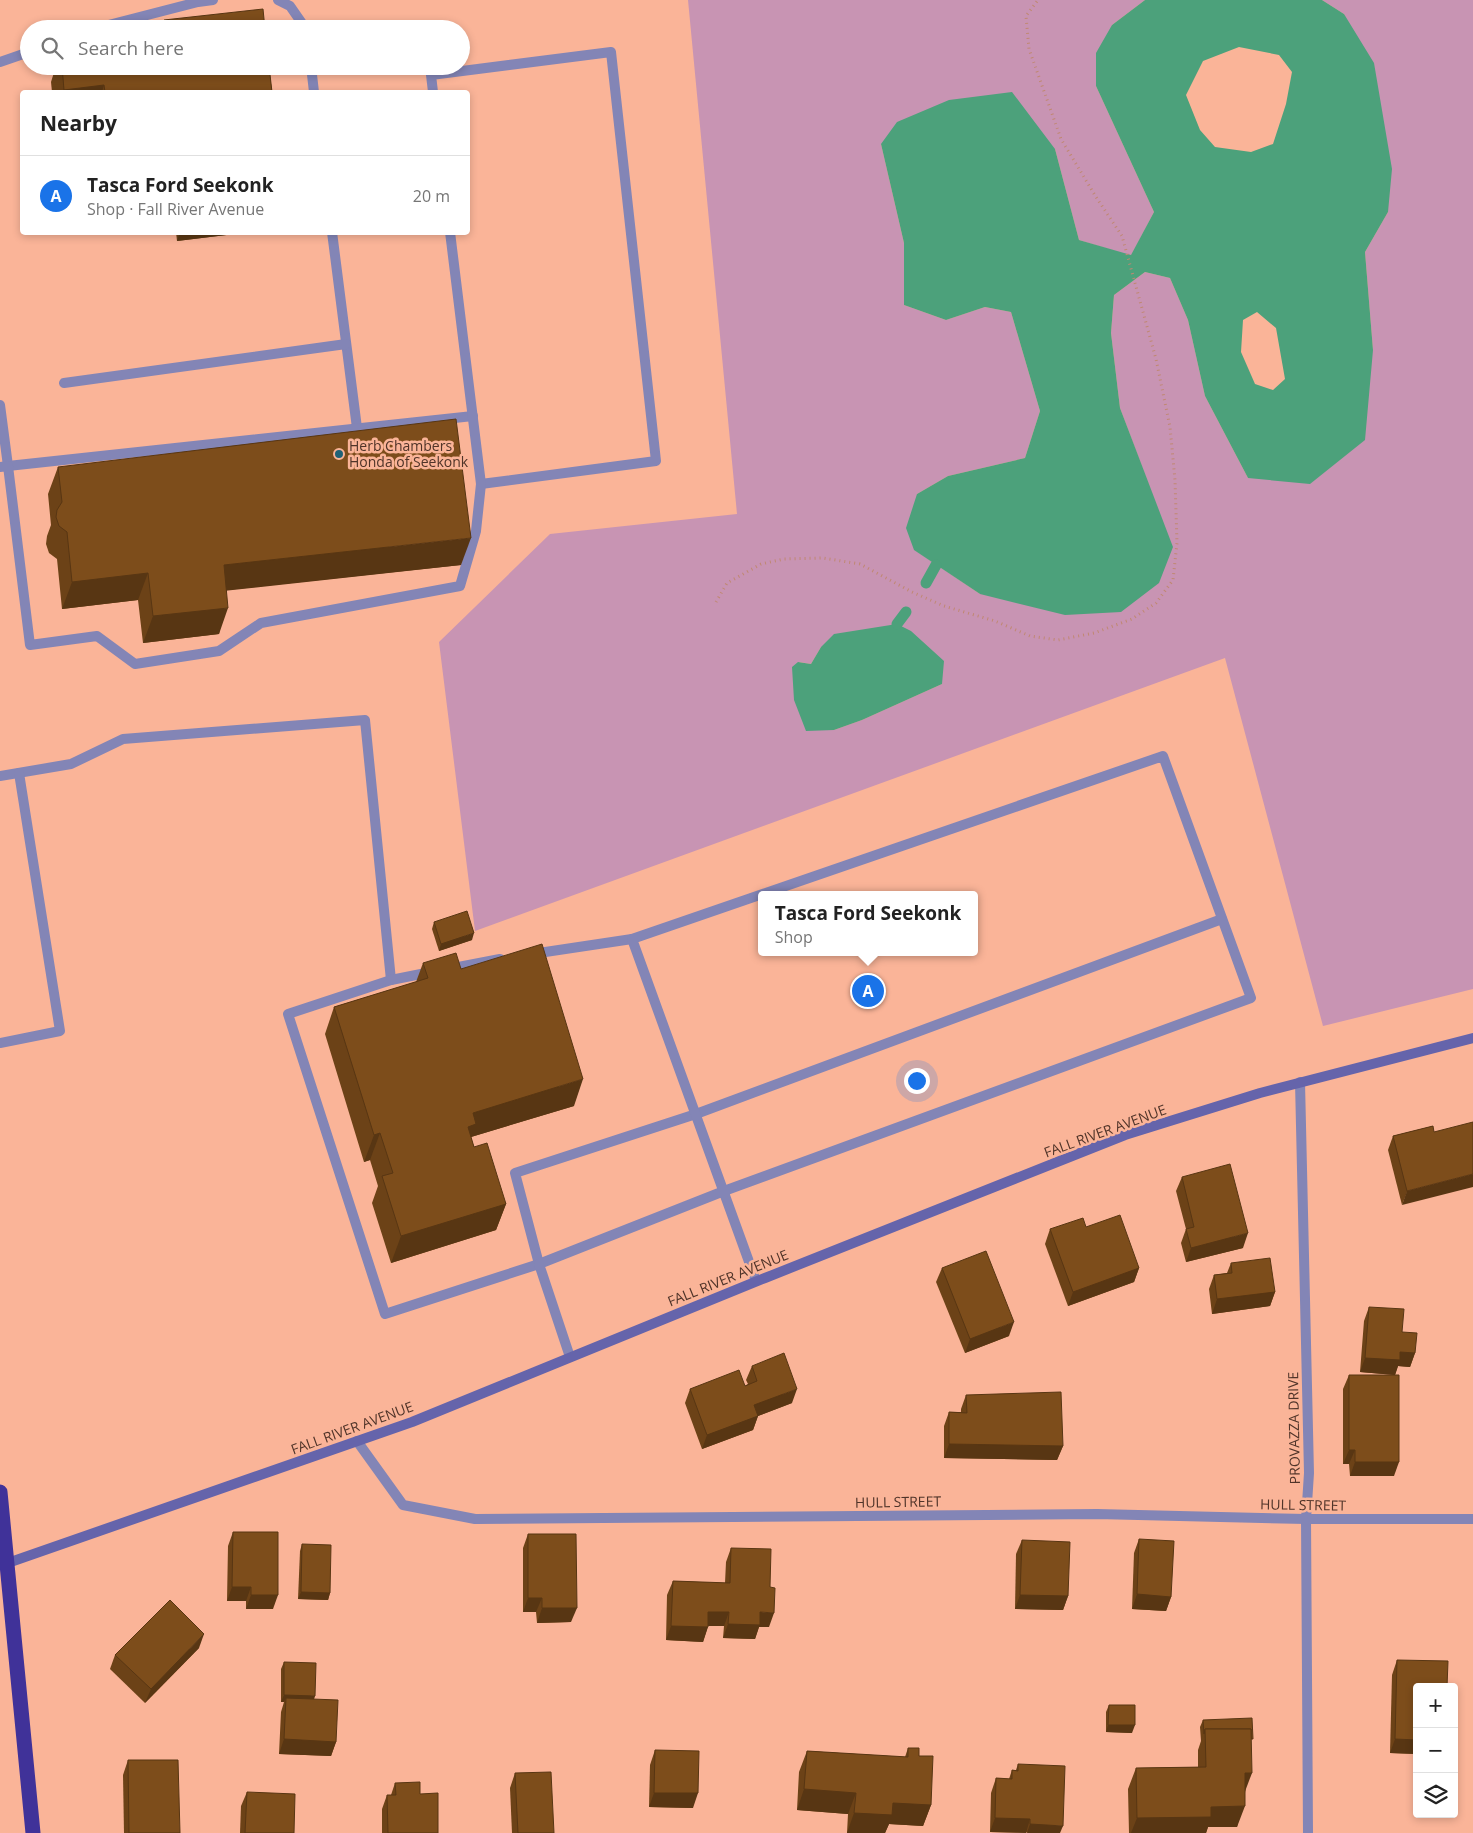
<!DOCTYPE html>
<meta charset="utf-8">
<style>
:root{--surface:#fff;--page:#f2f2f2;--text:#222;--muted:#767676;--line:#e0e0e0;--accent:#1a73e8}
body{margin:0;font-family:"Open Sans",sans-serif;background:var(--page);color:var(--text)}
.controls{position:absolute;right:15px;bottom:15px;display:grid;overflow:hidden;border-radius:5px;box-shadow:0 2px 8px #0003}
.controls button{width:45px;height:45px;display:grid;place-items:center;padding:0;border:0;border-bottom:1px solid var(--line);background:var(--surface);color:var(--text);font:25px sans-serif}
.you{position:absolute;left:916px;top:1080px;width:18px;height:18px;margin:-12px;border:4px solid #fff;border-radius:50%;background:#1a73e8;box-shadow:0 0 0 8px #1a73e833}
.badge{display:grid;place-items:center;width:32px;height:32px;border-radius:50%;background:var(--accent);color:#fff;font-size:16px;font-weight:700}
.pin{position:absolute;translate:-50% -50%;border:2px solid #fff;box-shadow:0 1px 5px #0006}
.popup{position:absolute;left:758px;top:891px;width:220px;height:65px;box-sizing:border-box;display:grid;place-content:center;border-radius:5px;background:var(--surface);filter:drop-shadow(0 1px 4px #0005);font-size:16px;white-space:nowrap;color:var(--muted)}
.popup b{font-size:19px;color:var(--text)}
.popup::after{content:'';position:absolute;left:50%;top:100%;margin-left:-10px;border:10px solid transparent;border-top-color:var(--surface)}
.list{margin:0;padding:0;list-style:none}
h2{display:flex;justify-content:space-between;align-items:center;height:65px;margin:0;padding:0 20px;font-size:21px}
h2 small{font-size:16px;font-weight:400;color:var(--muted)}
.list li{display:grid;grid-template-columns:32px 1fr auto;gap:15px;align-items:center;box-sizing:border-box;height:80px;padding:0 20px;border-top:1px solid var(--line)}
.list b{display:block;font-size:19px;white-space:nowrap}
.list p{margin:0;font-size:16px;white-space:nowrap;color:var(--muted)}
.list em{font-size:16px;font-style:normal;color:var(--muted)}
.icon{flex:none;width:28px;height:28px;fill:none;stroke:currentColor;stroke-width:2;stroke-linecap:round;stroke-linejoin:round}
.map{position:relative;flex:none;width:1473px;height:1833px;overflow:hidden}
.search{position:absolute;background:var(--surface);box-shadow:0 2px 8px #0003;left:20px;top:20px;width:450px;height:55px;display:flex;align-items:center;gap:12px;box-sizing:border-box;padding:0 18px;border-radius:28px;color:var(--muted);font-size:19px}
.panel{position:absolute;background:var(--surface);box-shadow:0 2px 8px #0003;left:20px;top:90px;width:450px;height:145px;border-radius:5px}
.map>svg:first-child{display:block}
.green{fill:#c894b3;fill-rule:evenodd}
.water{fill:#4ca17b;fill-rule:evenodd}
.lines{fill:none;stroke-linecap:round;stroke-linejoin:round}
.stream{stroke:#4ca17b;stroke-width:11}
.path{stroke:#c08872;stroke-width:3;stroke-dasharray:1 4;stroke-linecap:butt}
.lane{stroke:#8385b6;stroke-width:10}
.street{stroke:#8385b6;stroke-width:10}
.secondary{stroke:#6564ab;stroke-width:10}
.highway{stroke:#403299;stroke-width:15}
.wall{fill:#6c4217}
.shaded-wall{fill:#583613}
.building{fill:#7d4d1b;stroke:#583613}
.poi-dot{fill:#206176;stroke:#fab498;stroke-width:2}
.labels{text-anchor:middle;stroke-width:5;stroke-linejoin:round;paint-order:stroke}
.poi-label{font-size:14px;fill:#503429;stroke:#fab498;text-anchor:start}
.street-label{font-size:14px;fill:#503429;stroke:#fab498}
</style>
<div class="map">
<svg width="1473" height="1833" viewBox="0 0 1473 1833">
<rect width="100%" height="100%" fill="#fab498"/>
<path class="green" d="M688,0H1145L1112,25L1096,86L1154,212L1131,256L1079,240L1055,149L881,144L904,243V305L946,320L985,307L1011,312L1040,411L1025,458L948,476L917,494L915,550L980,594L1172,547L1120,408L1111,333L1114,295L1145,272L1170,278L1188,320L1205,396L1248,478L1373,350L1365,252L1388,212L1344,14L1322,0H1473V989L1323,1026L1225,658L475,931L439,642L550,534L737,514ZM821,647L942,684L862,720L834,730L799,662L811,664Z"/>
<g class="water">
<path d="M1145,0H1322L1344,14L1374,63L1392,169L1388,212L1365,252L1373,350L1365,440L1310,484L1248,478L1205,396L1188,320L1170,278L1145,272L1114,295L1111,333L1120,408L1173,547L1159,583L1121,612L1065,615L980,594L914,550L906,528L917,494L948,476L1025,458L1040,411L1011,312L985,307L946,320L904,305V243L881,144L897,122L949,100L1012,92L1055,149L1079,240L1131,255L1154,212L1096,86V53L1112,25ZM1239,47L1279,55L1292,72L1286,104L1273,144L1251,152L1215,147L1200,130L1186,95L1203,61ZM1257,312L1276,328L1285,379L1273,390L1255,384L1241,352L1243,320Z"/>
<path d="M897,624L911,631L944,661L942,684L862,720L834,730L806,731L794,700L792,667L798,662L811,664L821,647L834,634Z"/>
</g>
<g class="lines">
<g class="stream">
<path d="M926,583L936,565"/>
<path d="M897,624L906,612"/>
</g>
<path class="path" d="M716,602L727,583L761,564L784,559L823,558L860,564L912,592L944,606L995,621L1030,636L1058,640L1094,633L1132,619L1156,603L1173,580L1177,543L1175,480L1170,427L1156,359L1122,236L1096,197L1061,139L1029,49L1026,16L1038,0"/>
<g class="lane">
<path d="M278,0L290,6L306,29"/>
<path d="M93,29L198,2L213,0"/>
<path d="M0,62L29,52"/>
<path d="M311,66L314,92"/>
<path d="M433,92L431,75L611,52L656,461L481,484"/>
<path d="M332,232L357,428"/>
<path d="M64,383L346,344"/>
<path d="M0,405L8,466L473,416"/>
<path d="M0,467L8,466L30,645L97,636L135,664L219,651L261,623L460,586L476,531L481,484L450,232"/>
<path d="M0,776L71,764L123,739L365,720L391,980"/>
<path d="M532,954L632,939"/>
<path d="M448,969L500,959"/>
<path d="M431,972L391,980L288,1014L385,1314L539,1264L515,1173L696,1114L1222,919"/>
<path d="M0,1043L60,1031L19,773"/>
<path d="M570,1357L539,1264L724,1191L1251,998L1163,756L632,939C674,1053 715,1167 756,1281"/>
</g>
<g class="street">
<path d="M1300,1082L1309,1473L1306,1519L1308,1833"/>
<path d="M357,1441L403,1505L475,1519L1097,1514L1306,1519H1473"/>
</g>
<path class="secondary" d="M2,1565L412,1422L765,1278L1125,1135L1260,1093L1473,1038"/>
<path class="highway" d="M0,1492L33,1833"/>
</g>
<g class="wall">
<path d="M164,20L265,29H161Z"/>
<path d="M56,66H269L272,92H52L51,82Z"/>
<path d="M176,232H251L177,241Z"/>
<path d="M58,467L461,565L227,590L219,634L143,643L138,600L62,609L57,559L49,553L46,544L47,536L51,525L48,494Z"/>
<path d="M434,922L472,940L439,951L432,929Z"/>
<path d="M423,963L461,969L574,1106L471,1137L474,1147L506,1204L496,1230L391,1263L372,1203L378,1186L370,1160L364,1162L325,1034L334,1007L416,982Z"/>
<path d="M1433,1126L1402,1205L1388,1150L1393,1136Z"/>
<path d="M1182,1177L1243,1248L1186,1262L1181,1243L1186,1229L1176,1191Z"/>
<path d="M1086,1227L1139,1268L1134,1282L1068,1306L1045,1244L1050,1229Z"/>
<path d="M1231,1263L1275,1292L1270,1306L1212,1314L1209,1289L1214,1275L1227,1273Z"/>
<path d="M942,1268L1009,1336L965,1353L936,1282Z"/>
<path d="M1369,1307L1402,1332L1415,1353L1410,1367L1398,1366L1395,1375L1360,1372L1364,1321Z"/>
<path d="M752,1366L792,1403L758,1416L753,1430L702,1449L685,1403L690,1389L745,1386L748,1384L746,1380Z"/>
<path d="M1349,1375L1394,1476H1350L1349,1464H1343V1389Z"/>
<path d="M966,1395L1063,1446L1057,1460L944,1458V1426L949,1412H961V1409Z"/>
<path d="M233,1532L273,1609H246V1601H227L228,1546Z"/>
<path d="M528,1534L571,1622L537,1623L536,1612H523V1548Z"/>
<path d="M1139,1539L1171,1597L1166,1611L1132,1609L1134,1553Z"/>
<path d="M1022,1540L1068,1596L1063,1610L1015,1609L1016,1554Z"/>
<path d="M302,1544L330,1593L328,1600L298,1599L300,1551Z"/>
<path d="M731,1548L769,1627H759L755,1639L723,1638L724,1626H708L703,1642L666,1640L667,1595L673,1581L725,1583L726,1562Z"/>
<path d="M199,1648L145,1703L110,1669L115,1655Z"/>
<path d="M1397,1660L1417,1687V1754L1390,1753L1392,1675Z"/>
<path d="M284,1662L314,1699L336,1742L331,1756L279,1754L281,1712L284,1702H281V1669Z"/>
<path d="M1109,1705L1132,1733L1106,1732V1712Z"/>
<path d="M1203,1720L1251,1745L1245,1793L1237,1827H1208L1206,1833H1129L1128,1789L1136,1768L1198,1767V1750L1201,1741L1200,1727Z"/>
<path d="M908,1748L919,1756L931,1805L923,1826L889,1824L885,1833H847L848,1814L797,1810L799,1772L807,1751L905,1757Z"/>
<path d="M655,1750L693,1808L649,1807L650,1765Z"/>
<path d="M128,1760L180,1833H124L123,1775Z"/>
<path d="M1018,1764L1060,1833L990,1832L991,1793L996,1778L1009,1779L1012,1770H1016Z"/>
<path d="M515,1773L554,1833H512L510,1788Z"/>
<path d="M395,1783L420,1794L438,1833H382V1809L387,1795H391Z"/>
<path d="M247,1792L294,1833H240L241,1806Z"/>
</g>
<g class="shaded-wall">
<path d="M104,85L102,92H63L64,90Z"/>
<path d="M111,232H125L111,234Z"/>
<path d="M180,232H251L177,241Z"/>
<path d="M471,538L461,565L214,592L224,565Z"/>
<path d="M148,573L138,600L62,609L72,582Z"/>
<path d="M228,608L219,634L143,643L153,616Z"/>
<path d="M474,933L472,940L439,951L441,944Z"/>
<path d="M583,1079L574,1106L471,1137L458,1153L473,1113Z"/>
<path d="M380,1133L370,1160L364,1162L374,1135Z"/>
<path d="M1473,1174V1187L1402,1205L1407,1191Z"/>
<path d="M506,1204L496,1230L391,1263L401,1236Z"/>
<path d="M1248,1233L1243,1248L1186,1262L1191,1248Z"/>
<path d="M1139,1268L1134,1282L1068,1306L1073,1292Z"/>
<path d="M1275,1292L1270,1306L1212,1314L1217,1299Z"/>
<path d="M1014,1322L1009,1336L965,1353L970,1339Z"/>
<path d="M1400,1352L1415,1353L1410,1367L1398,1366L1395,1375L1360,1372L1365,1358Z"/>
<path d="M797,1389L792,1403L758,1416L753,1430L702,1449L707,1435L754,1405Z"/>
<path d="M949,1444L1063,1446L1057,1460L944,1458Z"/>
<path d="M1349,1450H1355L1349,1464H1343Z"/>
<path d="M1355,1462H1399L1394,1476H1350Z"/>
<path d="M232,1587H251L246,1601H227Z"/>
<path d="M301,1592L330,1593L328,1600L298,1599Z"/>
<path d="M1137,1594L1171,1597L1166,1611L1132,1609Z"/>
<path d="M251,1595H278L273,1609H246Z"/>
<path d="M1020,1595L1068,1596L1063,1610L1015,1609Z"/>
<path d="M528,1598H542L536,1612H523Z"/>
<path d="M542,1608H577L571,1622L537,1623Z"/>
<path d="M708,1612H729L724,1626H703Z"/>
<path d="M760,1612L774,1613L769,1627H759L755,1639L723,1638L728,1624Z"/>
<path d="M671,1626L708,1627L703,1642L666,1640Z"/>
<path d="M204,1634L199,1648L145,1703L151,1689Z"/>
<path d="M284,1695L315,1696L313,1703L286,1698L284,1702H281Z"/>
<path d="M1108,1725H1135L1132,1733L1106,1732Z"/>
<path d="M284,1739L336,1742L331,1756L279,1754Z"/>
<path d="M1395,1739L1417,1740V1754L1390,1753Z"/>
<path d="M1245,1773H1252L1244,1794Z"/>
<path d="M804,1789L856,1793L848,1814L797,1810Z"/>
<path d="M654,1793H698L693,1808L649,1807Z"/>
<path d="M893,1803L931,1805L923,1826L889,1824L885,1833H847L854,1813Z"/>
<path d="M1245,1806L1237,1827H1208L1206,1833H1131L1137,1818L1211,1807Z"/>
<path d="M995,1818L1030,1819L1026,1833L990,1832Z"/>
<path d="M1030,1824L1063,1826L1060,1833H1027Z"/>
</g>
<g class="building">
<path d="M263,9L265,29H165L164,20Z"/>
<path d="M62,66H269L272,92H105L104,85L64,90Z"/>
<path d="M456,419L471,538L224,565L228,608L153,616L148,573L72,582L67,532L59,526L56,517L57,510L62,502L58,467Z"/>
<path d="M467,911L474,933L441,944L434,922Z"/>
<path d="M542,944L583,1079L473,1113L476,1124L468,1127L474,1147L487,1143L506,1204L401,1236L382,1176L393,1173L380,1133L374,1135L334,1007L428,978L423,963L456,953L461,969Z"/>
<path d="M1473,1122V1174L1407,1191L1393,1136L1433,1126L1434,1132Z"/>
<path d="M1230,1164L1248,1233L1191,1248L1186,1229L1194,1227L1182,1177Z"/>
<path d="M1120,1215L1139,1268L1073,1292L1050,1229L1083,1218L1086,1227Z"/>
<path d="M986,1251L1014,1322L970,1339L942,1268Z"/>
<path d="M1270,1258L1275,1292L1217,1299L1214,1275L1232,1273L1231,1263Z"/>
<path d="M1369,1307L1404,1309L1402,1332L1417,1333L1415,1353L1400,1352V1360L1365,1358Z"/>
<path d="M784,1353L797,1389L754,1405L758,1416L707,1435L690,1389L739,1370L745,1386L757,1381L752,1366Z"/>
<path d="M1349,1375H1399V1462H1355V1450H1349Z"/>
<path d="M1061,1392L1063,1446L949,1444V1412L967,1413L966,1395Z"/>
<path d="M233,1532H278V1595H251V1587H232Z"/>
<path d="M528,1534H576L577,1608H542V1598H528Z"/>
<path d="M1139,1539L1174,1541L1171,1597L1137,1594Z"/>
<path d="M1022,1540L1070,1542L1068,1596L1020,1595Z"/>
<path d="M302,1544L331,1545L330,1593L301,1592Z"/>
<path d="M731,1548L771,1549L770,1587L775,1588L774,1613L760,1612V1625L728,1624L729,1612H708V1627L671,1626L673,1581L730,1583Z"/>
<path d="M170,1600L204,1634L151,1689L115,1655Z"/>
<path d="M1397,1660L1448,1661L1447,1687H1417V1740L1395,1739Z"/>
<path d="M284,1662L316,1663L315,1696L284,1695Z"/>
<path d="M286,1698L338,1700L336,1742L284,1739Z"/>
<path d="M1109,1705H1135V1725H1108Z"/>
<path d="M1252,1718L1253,1739H1251V1729H1205L1204,1734L1203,1720Z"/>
<path d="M1205,1729H1251L1252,1773H1245V1806L1211,1807V1817L1137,1818L1136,1768L1206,1767Z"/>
<path d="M908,1748H919V1756H933L931,1805L893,1803L892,1815L854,1813L856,1793L804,1789L807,1751L908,1757Z"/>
<path d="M655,1750L699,1751L698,1793H654Z"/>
<path d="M128,1760H178L180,1833H129Z"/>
<path d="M1018,1764L1065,1766L1063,1826L1030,1824V1819L995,1818L996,1778L1012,1779V1770L1018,1771Z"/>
<path d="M551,1772L554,1833H518L515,1773Z"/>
<path d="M420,1782V1794L438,1793V1833H388L387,1795H396L395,1783Z"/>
<path d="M247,1792L295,1794L294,1833H245Z"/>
</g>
<circle class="poi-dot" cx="339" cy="454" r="5"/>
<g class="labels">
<g class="poi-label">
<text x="349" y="451">Herb Chambers<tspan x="349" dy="16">Honda of Seekonk</tspan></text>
</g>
<g class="street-label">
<text transform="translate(1105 1131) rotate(-20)" y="5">FALL RIVER AVENUE</text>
<text transform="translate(728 1278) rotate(-22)" y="5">FALL RIVER AVENUE</text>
<text transform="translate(352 1428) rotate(-20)" y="5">FALL RIVER AVENUE</text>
<text transform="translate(1294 1428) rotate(-91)" y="5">PROVAZZA DRIVE</text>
<text transform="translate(898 1502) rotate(-1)" y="5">HULL STREET</text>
<text transform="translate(1303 1505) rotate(1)" y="5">HULL STREET</text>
</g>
</g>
</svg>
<div class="controls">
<button>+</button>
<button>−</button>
<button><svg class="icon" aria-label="layers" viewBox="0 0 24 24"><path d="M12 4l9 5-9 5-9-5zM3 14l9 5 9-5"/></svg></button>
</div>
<div class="you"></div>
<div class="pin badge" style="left:868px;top:991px">A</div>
<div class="popup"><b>Tasca Ford Seekonk</b>Shop</div>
<div class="search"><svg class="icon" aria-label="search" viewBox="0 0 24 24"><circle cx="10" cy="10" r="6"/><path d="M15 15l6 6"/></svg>Search here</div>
<section class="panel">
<h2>Nearby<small></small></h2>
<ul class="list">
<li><span class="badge">A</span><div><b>Tasca Ford Seekonk</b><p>Shop · Fall River Avenue</p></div><em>20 m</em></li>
</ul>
</section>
</div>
